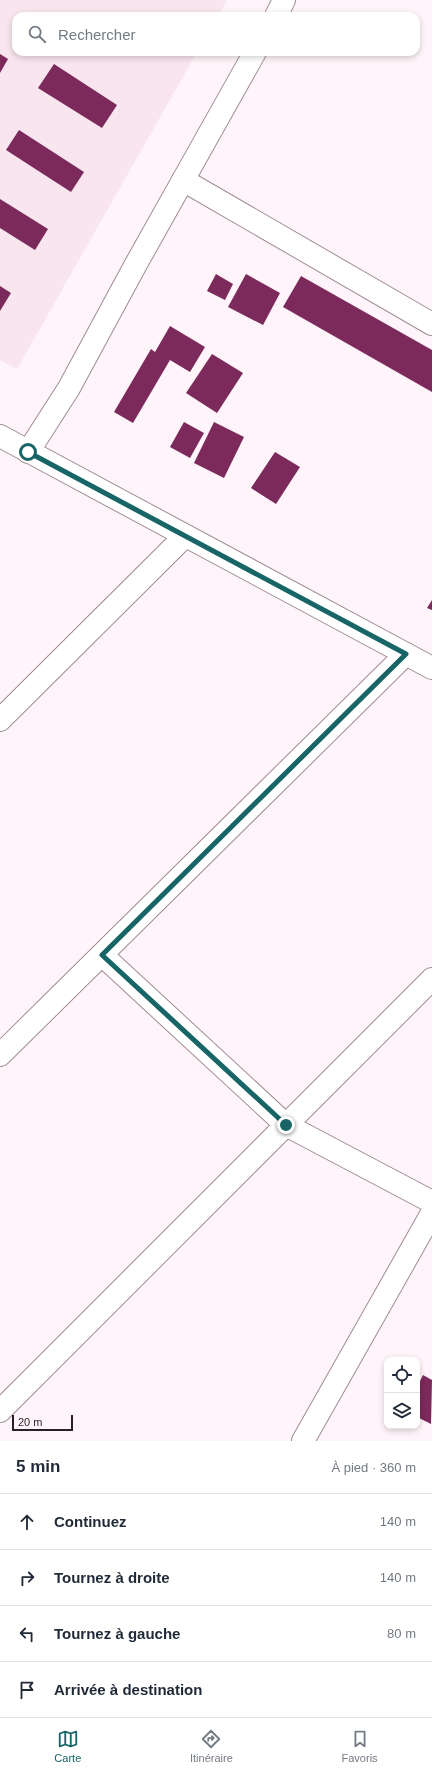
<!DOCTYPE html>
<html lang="fr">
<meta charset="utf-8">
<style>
:root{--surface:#fff;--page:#f2f2f3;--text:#1f2937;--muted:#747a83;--line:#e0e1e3;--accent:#176567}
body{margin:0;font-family:Helvetica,sans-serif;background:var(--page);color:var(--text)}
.controls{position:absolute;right:12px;bottom:12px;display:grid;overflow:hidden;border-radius:8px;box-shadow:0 2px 6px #0003}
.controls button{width:36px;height:36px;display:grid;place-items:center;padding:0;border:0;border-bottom:1px solid var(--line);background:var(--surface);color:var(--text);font:20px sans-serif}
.scale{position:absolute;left:12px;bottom:10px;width:61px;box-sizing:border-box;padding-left:4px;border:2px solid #271f23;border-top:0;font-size:11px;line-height:14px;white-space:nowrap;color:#271f23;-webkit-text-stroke:3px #fef4f9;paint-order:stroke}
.stop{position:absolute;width:12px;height:12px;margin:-9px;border:3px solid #176567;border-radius:50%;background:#fff}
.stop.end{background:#176567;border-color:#fff;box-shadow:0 1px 4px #0008}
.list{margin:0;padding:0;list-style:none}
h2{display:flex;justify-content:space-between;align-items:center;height:52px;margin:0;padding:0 16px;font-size:17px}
h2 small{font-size:13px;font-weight:400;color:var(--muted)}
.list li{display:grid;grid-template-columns:26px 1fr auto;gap:12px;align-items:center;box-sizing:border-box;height:56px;padding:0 16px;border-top:1px solid var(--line)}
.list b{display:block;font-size:15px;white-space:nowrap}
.list em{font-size:13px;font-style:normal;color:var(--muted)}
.icon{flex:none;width:22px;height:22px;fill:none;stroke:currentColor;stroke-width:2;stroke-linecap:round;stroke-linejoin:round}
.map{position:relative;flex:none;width:432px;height:1441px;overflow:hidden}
.search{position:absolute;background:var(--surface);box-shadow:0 2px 6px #0003;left:12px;right:12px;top:12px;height:44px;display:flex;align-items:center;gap:10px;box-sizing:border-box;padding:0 14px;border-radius:12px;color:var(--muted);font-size:15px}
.sheet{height:276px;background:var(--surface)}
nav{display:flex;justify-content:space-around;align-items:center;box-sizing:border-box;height:56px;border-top:1px solid var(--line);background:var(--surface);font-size:11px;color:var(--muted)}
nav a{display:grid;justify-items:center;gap:2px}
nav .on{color:var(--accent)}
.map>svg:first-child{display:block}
.built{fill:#f8e5ee}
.building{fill:#7c295b}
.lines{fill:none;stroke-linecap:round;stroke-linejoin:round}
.minor-casing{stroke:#a08b95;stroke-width:24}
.tertiary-casing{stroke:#a08b95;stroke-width:24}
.minor{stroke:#fff;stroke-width:22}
.tertiary{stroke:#fff;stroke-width:22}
.route{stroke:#176567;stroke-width:5}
</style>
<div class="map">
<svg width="432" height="1441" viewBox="0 0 432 1441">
<rect width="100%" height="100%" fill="#fef4f9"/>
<path class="built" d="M0,0H227L218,16H16V52H197L17,369L0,360Z"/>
<g class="building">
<path d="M0,54L8,59L0,73Z"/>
<path d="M54,64L117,105L102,128L38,88Z"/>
<path d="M19,130L84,172L71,192L6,150Z"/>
<path d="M0,199L48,229L35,250L0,228Z"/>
<path d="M216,274L233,284L225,300L207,291Z"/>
<path d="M246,274L280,293L263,325L228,307Z"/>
<path d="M301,276L432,350V392L283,307Z"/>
<path d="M0,286L11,293L0,311Z"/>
<path d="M170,326L205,347L190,372L170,360L133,423L114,412L151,349L155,352Z"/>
<path d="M212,354L243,373L217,413L186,393Z"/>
<path d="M184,422L204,433L190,458L170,447Z"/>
<path d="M214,422L244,437L224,478L194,463Z"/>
<path d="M275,452L300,467L276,504L251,488Z"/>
<path d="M432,600V610L427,608Z"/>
<path d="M423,1375L432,1380L431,1424L417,1417V1387Z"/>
</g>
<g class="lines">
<defs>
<g id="minor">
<path d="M276,16L284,0"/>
<path d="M183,180L432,324"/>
<path d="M28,452L69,388L136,264L255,52"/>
<path d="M0,720L185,536"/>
<path d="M102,955L286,1125L432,1202"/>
<path d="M0,1055L406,654"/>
<path d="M0,1411L432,979"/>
<path d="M303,1441L432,1213"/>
</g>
<path id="tertiary" d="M0,436L432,668"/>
</defs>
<use href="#minor" class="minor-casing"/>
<use href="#tertiary" class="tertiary-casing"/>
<use href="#minor" class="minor"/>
<use href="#tertiary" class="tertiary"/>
</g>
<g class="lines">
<path class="route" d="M28,452L406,654L102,955L286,1125"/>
</g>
</svg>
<div class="controls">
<button><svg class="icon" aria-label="locate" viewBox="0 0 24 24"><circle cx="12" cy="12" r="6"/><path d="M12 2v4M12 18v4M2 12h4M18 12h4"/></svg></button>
<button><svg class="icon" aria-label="layers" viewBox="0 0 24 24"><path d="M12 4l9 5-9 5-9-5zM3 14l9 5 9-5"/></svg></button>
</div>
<div class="scale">20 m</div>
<div class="stop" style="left:28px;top:452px"></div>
<div class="stop end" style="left:286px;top:1125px"></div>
<div class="search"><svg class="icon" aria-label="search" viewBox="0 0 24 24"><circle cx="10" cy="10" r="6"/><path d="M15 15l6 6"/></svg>Rechercher</div>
</div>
<section class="sheet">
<h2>5 min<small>À pied · 360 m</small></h2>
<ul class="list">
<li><svg class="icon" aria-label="ahead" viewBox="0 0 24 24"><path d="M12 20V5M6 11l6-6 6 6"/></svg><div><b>Continuez</b></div><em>140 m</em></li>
<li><svg class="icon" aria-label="right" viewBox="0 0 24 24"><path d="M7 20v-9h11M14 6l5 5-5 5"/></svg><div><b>Tournez à droite</b></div><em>140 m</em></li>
<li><svg class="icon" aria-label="left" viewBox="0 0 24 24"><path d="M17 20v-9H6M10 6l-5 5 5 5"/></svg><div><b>Tournez à gauche</b></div><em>80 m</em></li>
<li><svg class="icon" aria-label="arrive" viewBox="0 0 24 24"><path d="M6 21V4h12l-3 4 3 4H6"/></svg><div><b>Arrivée à destination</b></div></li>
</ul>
</section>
<nav>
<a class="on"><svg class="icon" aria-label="map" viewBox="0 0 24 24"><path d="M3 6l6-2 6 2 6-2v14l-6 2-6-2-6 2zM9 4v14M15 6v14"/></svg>Carte</a>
<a><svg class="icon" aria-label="directions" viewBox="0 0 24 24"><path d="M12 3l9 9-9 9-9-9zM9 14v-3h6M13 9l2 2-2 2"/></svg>Itinéraire</a>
<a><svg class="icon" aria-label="saved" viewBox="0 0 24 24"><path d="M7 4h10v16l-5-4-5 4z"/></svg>Favoris</a>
</nav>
